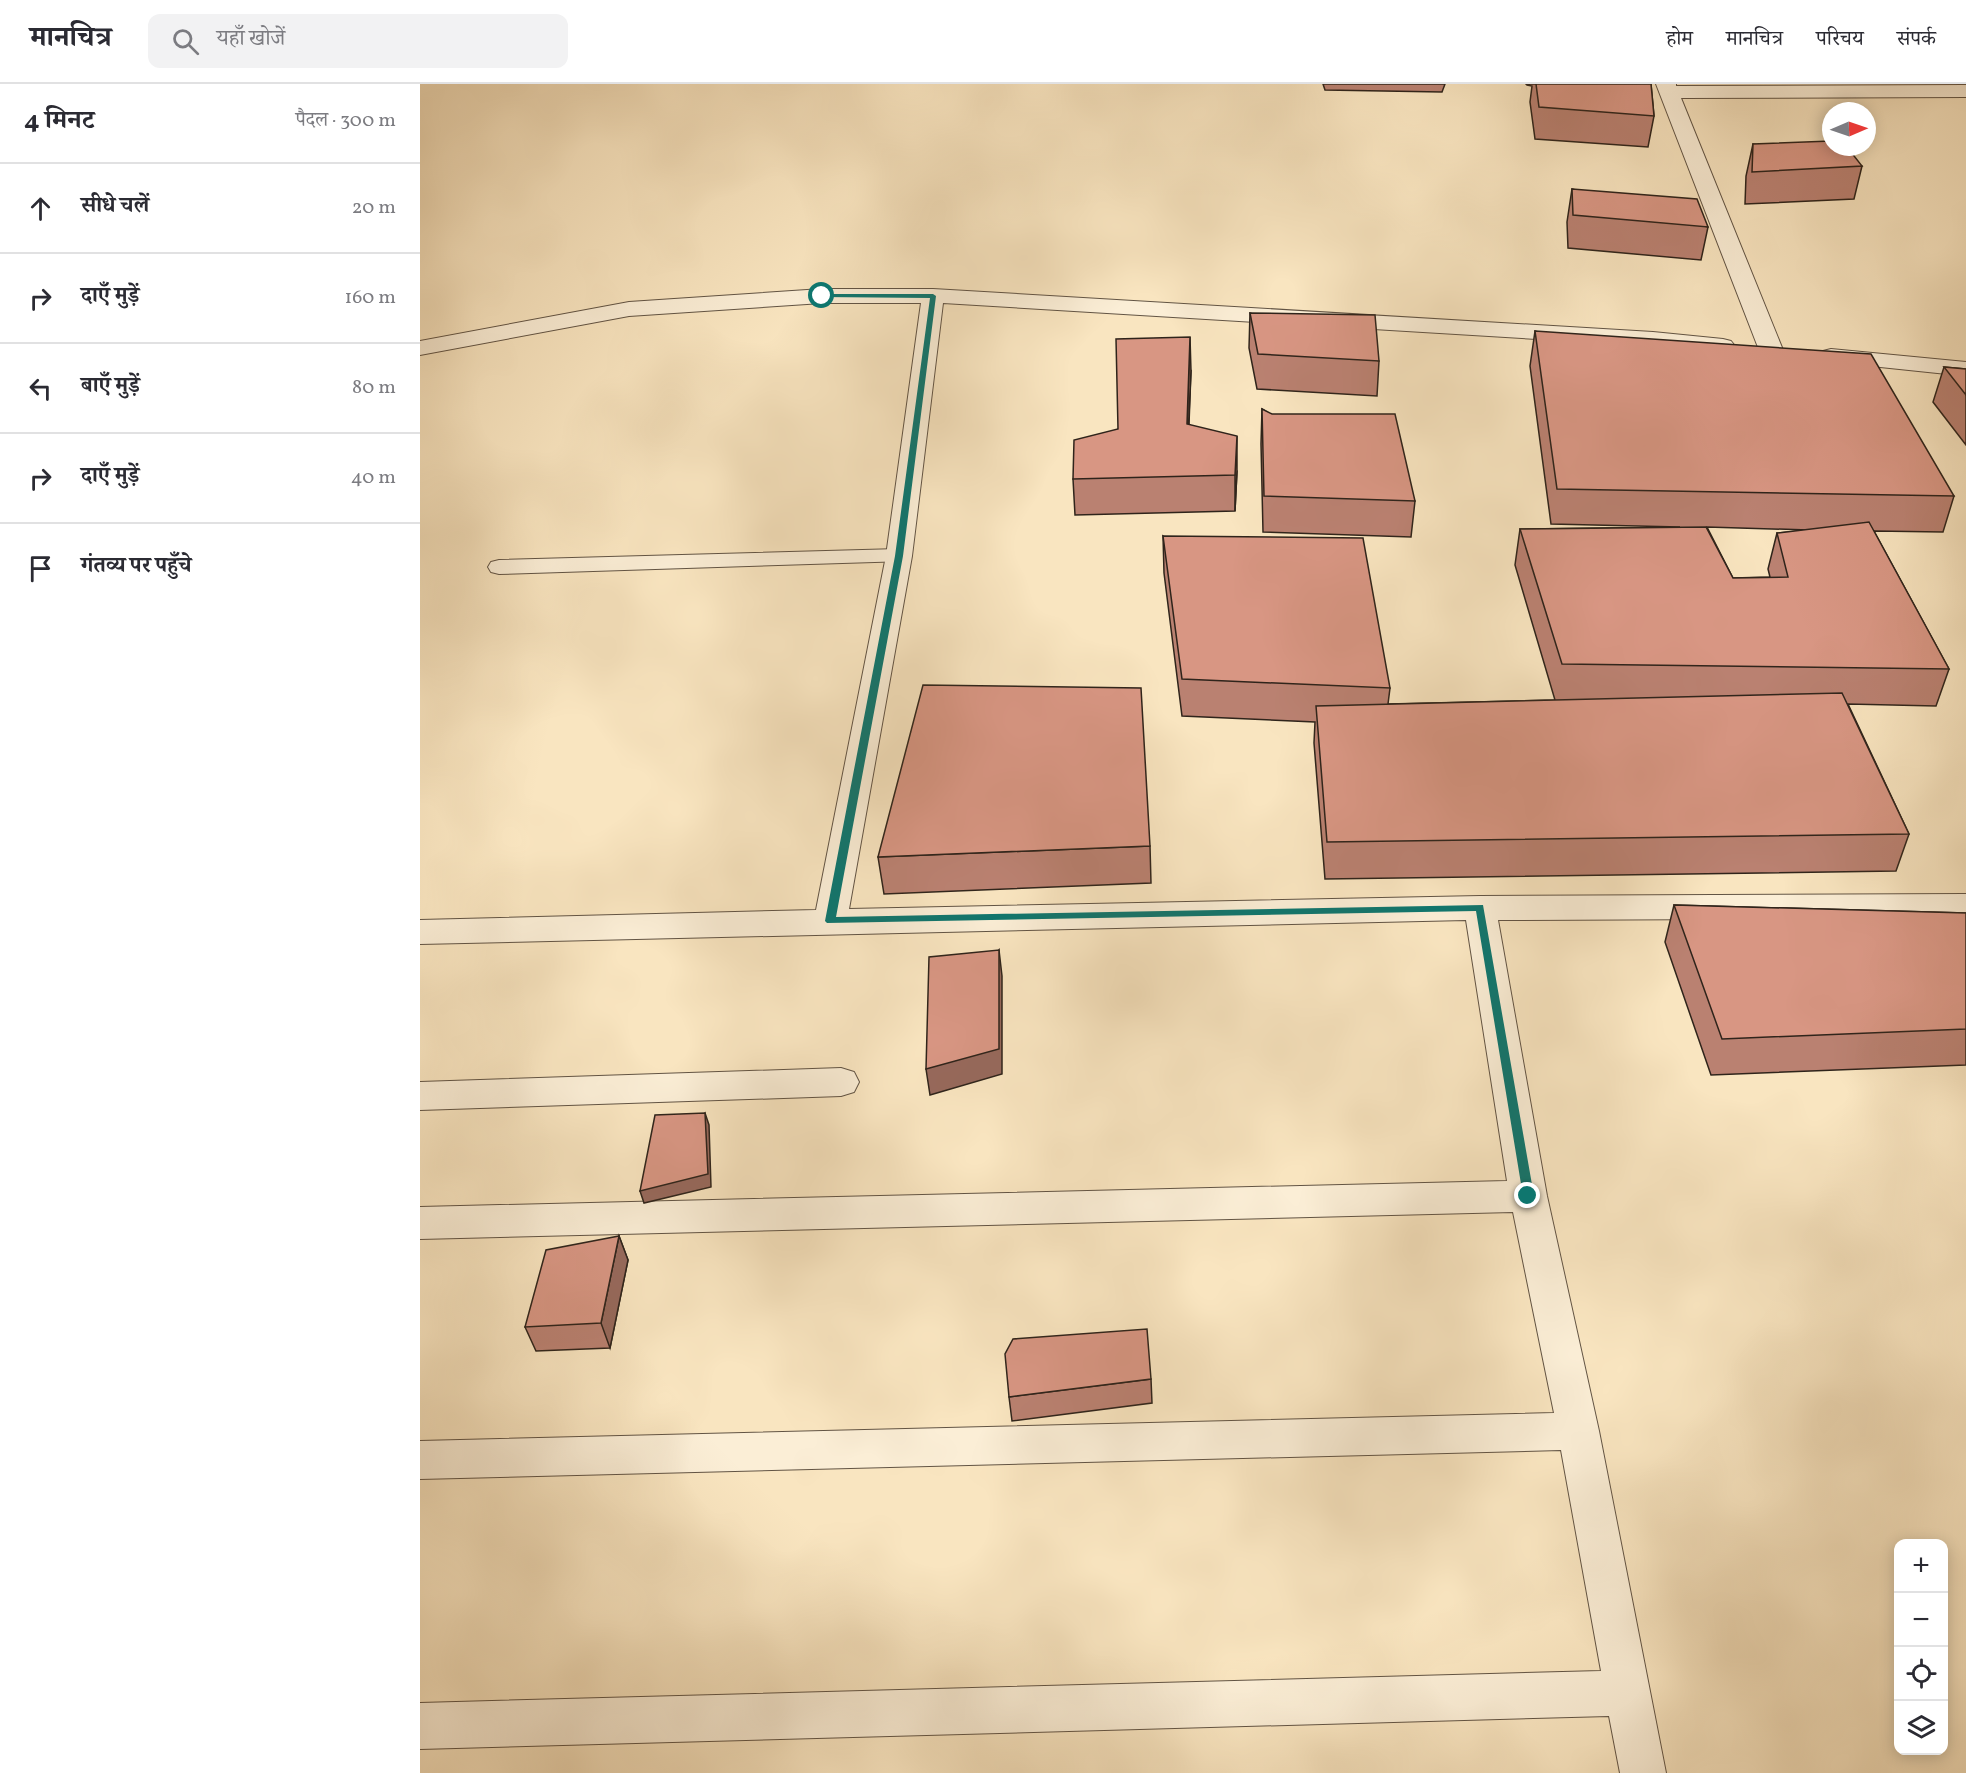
<!DOCTYPE html>
<html lang="hi">
<meta charset="utf-8">
<style>
:root{--surface:#fff;--page:#f2f2f3;--text:#2b2b33;--muted:#7c7c81;--line:#e1e1e2}
body{margin:0;font-family:Vollkorn,"Noto Serif Devanagari",serif;background:var(--page);color:var(--text)}
.controls{position:absolute;right:18px;bottom:18px;display:grid;overflow:hidden;border-radius:12px;box-shadow:0 3px 15px #0003}
.controls button{width:54px;height:54px;display:grid;place-items:center;padding:0;border:0;border-bottom:2px solid var(--line);background:var(--surface);color:var(--text);font:30px sans-serif}
.compass{position:absolute;left:1402px;top:18px;width:54px;height:54px;border-radius:50%;background:var(--surface);box-shadow:0 3px 15px #0003;rotate:88deg}
.stop{position:absolute;width:18px;height:18px;margin:-14px;border:4px solid #0f766e;border-radius:50%;background:#fff}
.stop.end{background:#0f766e;border-color:#fff;box-shadow:0 2px 6px #0008}
.list{margin:0;padding:0;list-style:none}
h2{display:flex;justify-content:space-between;align-items:center;height:78px;margin:0;padding:0 24px;font-size:26px}
h2 small{font-size:20px;font-weight:400;color:var(--muted)}
.list li{display:grid;grid-template-columns:39px 1fr auto;gap:18px;align-items:center;box-sizing:border-box;height:90px;padding:0 24px;border-top:2px solid var(--line)}
.list b{display:block;font-size:22px;white-space:nowrap}
.list em{font-size:20px;font-style:normal;color:var(--muted)}
.icon{flex:none;width:33px;height:33px;fill:none;stroke:currentColor;stroke-width:2;stroke-linecap:round;stroke-linejoin:round}
.map{position:relative;flex:none;width:1546px;height:1689px;overflow:hidden}
header{display:flex;align-items:center;gap:36px;box-sizing:border-box;height:84px;padding:0 30px;background:var(--surface);border-bottom:2px solid var(--line)}
header strong{font-size:28px}
nav{display:flex;gap:33px;margin-inline-start:auto;font-size:21px}
.search{width:420px;height:54px;background:var(--page);display:flex;align-items:center;gap:15px;box-sizing:border-box;padding:0 21px;border-radius:12px;color:var(--muted);font-size:22px}
main{display:flex}
aside{flex:1;background:var(--surface)}
.map>svg:first-child{display:block}
.lines{fill:none;stroke-linecap:round;stroke-linejoin:round}
.service-casing{stroke:#625444;stroke-width:2}
.minor-casing{stroke:#625444;stroke-width:2}
.service{fill:#fbeed6;fill-rule:evenodd}
.minor{fill:#fbeed6;fill-rule:evenodd}
.wall{fill:#ba8171;stroke:#2f241b;stroke-width:1.5;fill-rule:evenodd}
.shaded-wall{fill:#97695c;stroke:#2f241b;stroke-width:1.5}
.building{fill:#d89683;stroke:#2f241b;stroke-width:1.5}
.route{fill:#0f766e}
</style>
<header>
<strong>मानचित्र</strong>
<div class="search"><svg class="icon" aria-label="search" viewBox="0 0 24 24"><circle cx="10" cy="10" r="6"/><path d="M15 15l6 6"/></svg>यहाँ खोजें</div>
<nav><a>होम</a><a>मानचित्र</a><a>परिचय</a><a>संपर्क</a></nav>
</header>
<main>
<aside>
<h2>4 मिनट<small>पैदल · 300 m</small></h2>
<ul class="list">
<li><svg class="icon" aria-label="ahead" viewBox="0 0 24 24"><path d="M12 20V5M6 11l6-6 6 6"/></svg><div><b>सीधे चलें</b></div><em>20 m</em></li>
<li><svg class="icon" aria-label="right" viewBox="0 0 24 24"><path d="M7 20v-9h11M14 6l5 5-5 5"/></svg><div><b>दाएँ मुड़ें</b></div><em>160 m</em></li>
<li><svg class="icon" aria-label="left" viewBox="0 0 24 24"><path d="M17 20v-9H6M10 6l-5 5 5 5"/></svg><div><b>बाएँ मुड़ें</b></div><em>80 m</em></li>
<li><svg class="icon" aria-label="right" viewBox="0 0 24 24"><path d="M7 20v-9h11M14 6l5 5-5 5"/></svg><div><b>दाएँ मुड़ें</b></div><em>40 m</em></li>
<li><svg class="icon" aria-label="arrive" viewBox="0 0 24 24"><path d="M6 21V4h12l-3 4 3 4H6"/></svg><div><b>गंतव्य पर पहुँचे</b></div></li>
</ul>
</aside>
<div class="map">
<svg width="1546" height="1689" viewBox="0 0 1546 1689">
<rect width="100%" height="100%" fill="#f9e5c0"/>
<filter id="stains"><feTurbulence type="fractalNoise" baseFrequency=".00333" numOctaves="4"/><feColorMatrix values="0 0 0 0 .2 0 0 0 0 .09 0 0 0 0 .02 0 0 0 .5 -.17"/></filter>
<radialGradient id="worn" r=".72"><stop offset=".6" stop-color="#630" stop-opacity="0"/><stop offset="1" stop-color="#630" stop-opacity=".3"/></radialGradient>
<g class="lines">
<defs>
<path id="service" d="M479,465L487,467L490,472L487,477L79,490L71,488L68,483L71,478L79,476Z"/>
<g id="minor">
<path d="M1236,0H1256V2L1546,1V13L1261,14L1363,266L1359,271L1351,273L1343,271L1339,266Z"/>
<path d="M402,205H513L1233,248L1303,255L1311,257L1315,262L1311,267L1303,269L1233,262L523,219L492,472L429,825L1060,812L1546,810V834L1078,836L1127,1112L1179,1347L1246,1689H1200L1189,1632L0,1665V1619L1181,1587L1141,1366L0,1395V1357L1134,1329L1093,1128L0,1155V1123L1087,1097L1046,836L0,860V836L396,826L466,472L501,219H402L209,232L0,271V257L209,218Z"/>
<path d="M1411,265L1546,278V292L1403,277L1399,272L1403,267Z"/>
<path d="M421,984L434,988L439,998L434,1008L421,1012L0,1026V998Z"/>
</g>
</defs>
<use href="#service" class="service-casing"/>
<use href="#minor" class="minor-casing"/>
<use href="#service" class="service"/>
<use href="#minor" class="minor"/>
</g>
<g class="wall">
<path d="M903,0H1025L1022,8L905,6Z"/>
<path d="M1106,0H1231L1234,32L1228,63L1115,55L1110,18L1112,2L1107,1Z"/>
<path d="M1333,60L1442,82L1434,115L1325,120L1326,92Z"/>
<path d="M1152,105L1288,143L1281,176L1148,164L1147,138Z"/>
<path d="M830,229L959,277L957,312L837,305L829,264Z"/>
<path d="M1115,247L1534,412L1523,448L1454,447L1529,585L1516,622L1428,620L1489,750L1476,787L905,795L894,659L895,638L762,632L744,489L743,452L970,604L968,620L1135,616L1095,481L1100,445L1260,443L1131,440L1110,282ZM1287,443L1389,446L1357,449L1348,485L1350,493L1313,494Z"/>
<path d="M1524,283L1546,285V361L1513,318Z"/>
<path d="M771,287L769,340L817,387L815,427L655,431L653,395L698,345Z"/>
<path d="M842,325L995,417L991,453L843,448L841,360Z"/>
<path d="M730,762L731,799L464,810L458,773Z"/>
<path d="M1254,821L1546,829V981L1291,991L1245,858Z"/>
<path d="M199,1152L208,1176L190,1264L116,1267L105,1243Z"/>
<path d="M731,1295L732,1319L592,1337L589,1313Z"/>
</g>
<g class="shaded-wall">
<path d="M770,253L771,287L767,375V340Z"/>
<path d="M817,352V387L815,427V391Z"/>
<path d="M579,866L582,892V990L510,1011L506,985Z"/>
<path d="M285,1029L289,1041L291,1103L224,1119L220,1107Z"/>
<path d="M199,1152L208,1176L190,1264L181,1239Z"/>
</g>
<g class="building">
<path d="M1116,0H1231L1234,32L1119,23Z"/>
<path d="M1411,57V63H1427L1442,82L1332,88L1333,60Z"/>
<path d="M1152,105L1277,115L1288,143L1153,131Z"/>
<path d="M830,229L955,231L959,277L838,270Z"/>
<path d="M1115,247L1451,270L1534,412L1137,405Z"/>
<path d="M770,253L767,340L817,352L815,391L653,395L654,356L698,345L696,255Z"/>
<path d="M1524,283L1546,285V311Z"/>
<path d="M842,325L852,330H975L995,417L844,412Z"/>
<path d="M1449,438L1529,585L1142,580L1100,445L1286,443L1313,494L1368,493L1357,449Z"/>
<path d="M743,452L943,454L970,604L762,595Z"/>
<path d="M503,601L721,604L730,762L458,773Z"/>
<path d="M1422,609L1489,750L907,758L896,622Z"/>
<path d="M1254,821L1546,829V945L1302,955Z"/>
<path d="M579,866V965L506,985L509,873Z"/>
<path d="M285,1029L288,1090L220,1107L235,1031Z"/>
<path d="M199,1152L181,1239L105,1243L126,1166Z"/>
<path d="M727,1245L731,1295L589,1313L585,1270L593,1255Z"/>
</g>
<path class="route" d="M402,210H513L516,212L483,472L416,833L1063,821L1114,1112L1112,1115L1108,1116L1103,1112L1056,827L407,839L405,837L475,472L510,214L400,213Z"/>
<rect width="100%" height="100%" filter="url(#stains)"/>
<rect width="100%" height="100%" fill="url(#worn)"/>
</svg>
<div class="controls">
<button>+</button>
<button>−</button>
<button><svg class="icon" aria-label="locate" viewBox="0 0 24 24"><circle cx="12" cy="12" r="6"/><path d="M12 2v4M12 18v4M2 12h4M18 12h4"/></svg></button>
<button><svg class="icon" aria-label="layers" viewBox="0 0 24 24"><path d="M12 4l9 5-9 5-9-5zM3 14l9 5 9-5"/></svg></button>
</div>
<svg class="compass" viewBox="-18 -18 36 36"><path d="M0-13l5 13h-10z" fill="#e53935"/><path d="M0 13l5-13h-10z" fill="#7c7c81"/></svg>
<div class="stop" style="left:402px;top:212px"></div>
<div class="stop end" style="left:1108px;top:1112px"></div>
</div>
</main>
